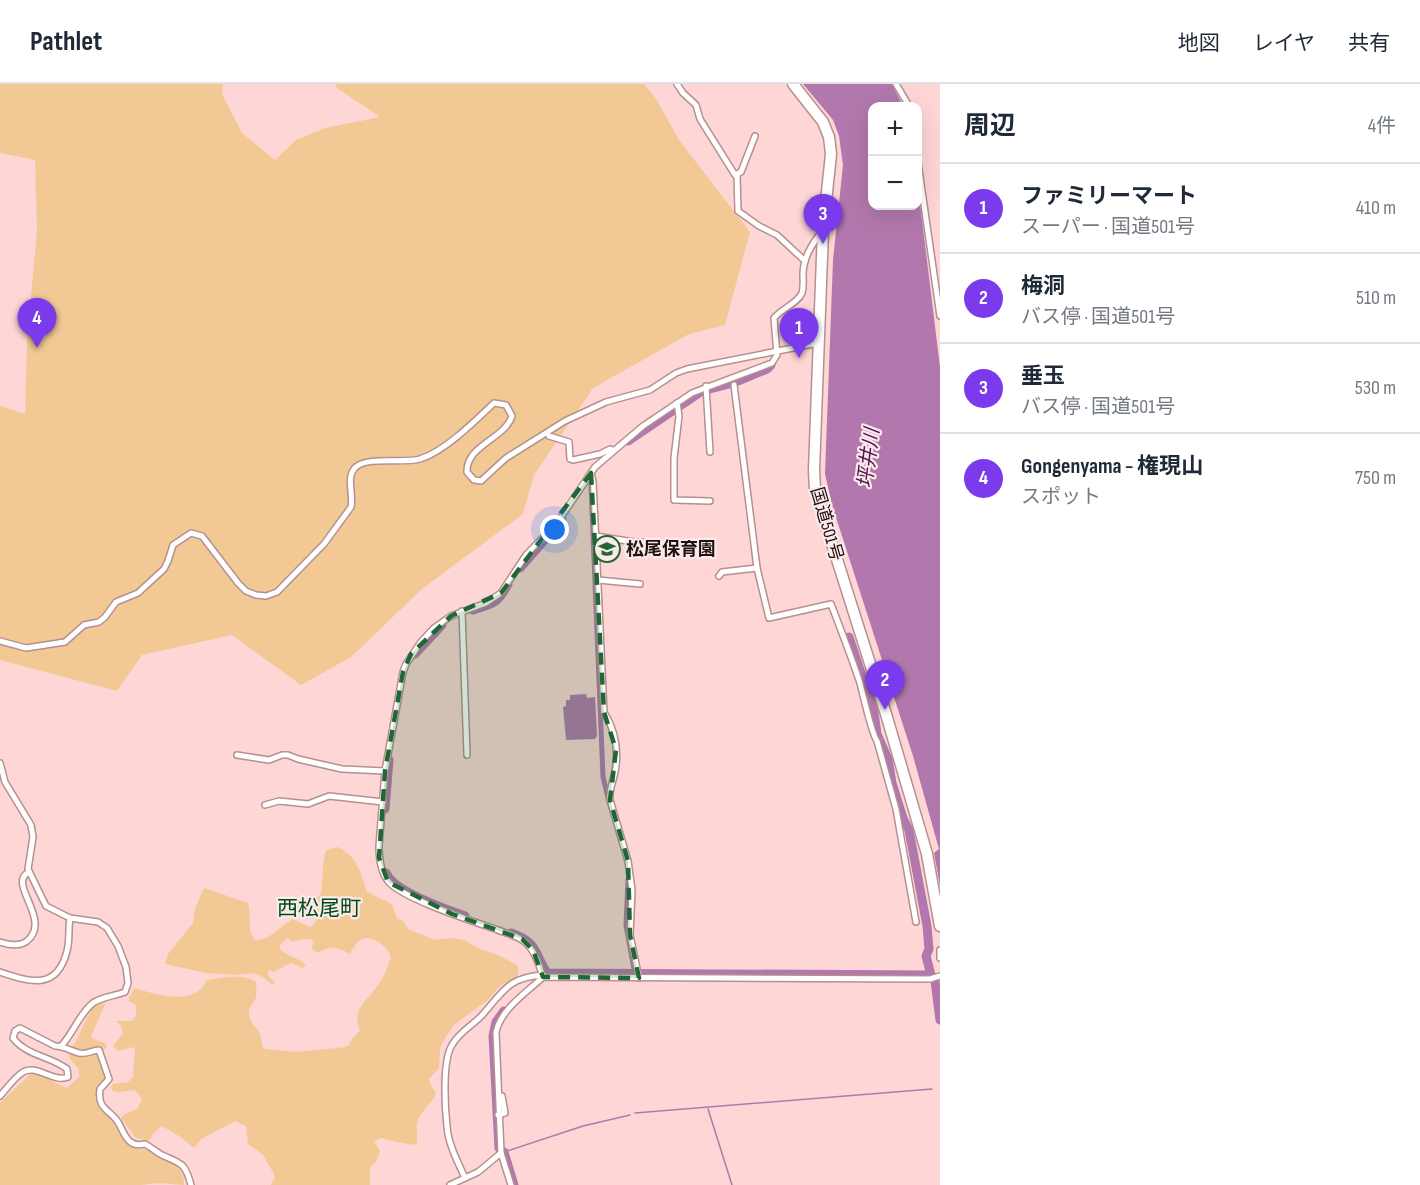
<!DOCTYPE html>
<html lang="ja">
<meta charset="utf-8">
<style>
:root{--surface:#fff;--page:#f2f2f3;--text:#1f2937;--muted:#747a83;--line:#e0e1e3;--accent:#7c3aed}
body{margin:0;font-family:"Sofia Sans Condensed","Noto Sans JP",sans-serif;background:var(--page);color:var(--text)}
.controls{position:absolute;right:18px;top:18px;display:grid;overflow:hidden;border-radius:12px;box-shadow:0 6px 24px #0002}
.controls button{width:54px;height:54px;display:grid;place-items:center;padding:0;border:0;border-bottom:2px solid var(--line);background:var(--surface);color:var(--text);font:30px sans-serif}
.you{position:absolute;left:555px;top:446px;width:21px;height:21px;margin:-15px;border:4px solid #fff;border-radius:50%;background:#1a73e8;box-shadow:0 0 0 9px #1a73e833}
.badge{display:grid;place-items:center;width:39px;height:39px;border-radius:50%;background:var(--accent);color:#fff;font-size:20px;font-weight:700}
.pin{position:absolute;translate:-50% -50px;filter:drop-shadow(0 2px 3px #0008)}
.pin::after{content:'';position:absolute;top:32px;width:21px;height:18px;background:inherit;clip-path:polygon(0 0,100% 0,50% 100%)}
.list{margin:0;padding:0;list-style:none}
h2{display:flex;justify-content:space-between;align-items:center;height:78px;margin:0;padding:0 24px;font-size:26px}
h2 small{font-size:20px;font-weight:400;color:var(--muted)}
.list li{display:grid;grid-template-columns:39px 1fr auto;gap:18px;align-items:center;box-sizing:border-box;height:90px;padding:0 24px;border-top:2px solid var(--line)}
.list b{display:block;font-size:22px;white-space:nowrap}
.list p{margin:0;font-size:20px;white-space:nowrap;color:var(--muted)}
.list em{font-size:20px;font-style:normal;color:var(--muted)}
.map{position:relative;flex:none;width:940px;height:1101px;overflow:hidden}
header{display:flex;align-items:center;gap:36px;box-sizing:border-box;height:84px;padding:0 30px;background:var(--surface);border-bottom:2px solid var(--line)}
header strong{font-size:28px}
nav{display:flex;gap:33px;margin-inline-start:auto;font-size:21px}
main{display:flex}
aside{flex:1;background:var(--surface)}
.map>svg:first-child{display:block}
.green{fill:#f2c995}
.water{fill:#b278ad}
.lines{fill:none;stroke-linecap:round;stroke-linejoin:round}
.stream{stroke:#b278ad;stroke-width:1.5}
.canal{stroke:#b278ad;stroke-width:5}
.river{stroke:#b278ad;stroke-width:9}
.street-casing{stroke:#b5908f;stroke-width:8}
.highway-casing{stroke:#b5908f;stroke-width:13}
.street{stroke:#fff;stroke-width:5}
.highway{stroke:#fff;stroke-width:10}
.marked{fill:#206734;fill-opacity:0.2;stroke:#206734;stroke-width:4.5;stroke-dasharray:12 8;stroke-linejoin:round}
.labels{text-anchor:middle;stroke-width:4.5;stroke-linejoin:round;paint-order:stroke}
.street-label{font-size:18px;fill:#1f1211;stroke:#faeae9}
.poi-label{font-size:18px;font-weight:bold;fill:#1f1211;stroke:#faeae9;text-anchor:start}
.water-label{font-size:20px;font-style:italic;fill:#581056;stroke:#faeae9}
.quarter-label{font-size:21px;fill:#00491c;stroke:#faeae9}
</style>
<header>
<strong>Pathlet</strong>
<nav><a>地図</a><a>レイヤ</a><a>共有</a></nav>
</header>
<main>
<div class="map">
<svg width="940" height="1101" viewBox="0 0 940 1101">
<rect width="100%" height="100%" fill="#fed6d5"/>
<g class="green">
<path d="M0,0H223L222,10L242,49L275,76L296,56L325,44L380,33L338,5L335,0H644L656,15L679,56L750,148L725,241L689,250L593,304L534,391L523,430L422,505L351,573L301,601L232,551L142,571L117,607L0,576V322L25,330L27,255L37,147L35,76L0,69Z"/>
<path d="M337,763C357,771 361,789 367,808L392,820L397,834L404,838L408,845L435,856L451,854L464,856L478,864L500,872L518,882V894L515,897L504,899L498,904L488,916L454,941L447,951L440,964L439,984L429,995L430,1000L436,1009C432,1020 420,1027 417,1039C416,1045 418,1052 417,1059L414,1061C402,1058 393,1058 381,1054L374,1057L380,1067L376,1078L370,1083V1101H271L275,1094L274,1090L263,1071L248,1060L246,1042L235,1037L201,1055L194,1064L182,1054L162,1042L153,1050L149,1057L136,1054L121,1034L123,1031L137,1025L142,1015L135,1006L120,1008L113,1007L111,1003L113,1000L128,998L133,993L135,965L133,963L118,967L113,962L123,949L121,942L116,937H132L136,932V921L129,917V914L134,904C156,910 194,924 207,896C221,894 243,889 256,898C256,903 257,909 256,913C254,920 248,923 249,931C252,944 263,946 262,962L265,965L297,968L345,963L349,961L352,955L360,946C351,926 366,917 376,904C383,895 388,883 391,873C388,863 370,848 359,857C355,860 352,866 350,870C336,863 332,861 318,869L312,865L313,858L311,855H304L293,858L287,854L280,861V865C288,873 298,873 306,881L303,884L291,879L273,888L270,886L267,890L275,899L273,901L263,893L252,889L236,891L206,889L165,880L168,870L193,839L195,824L204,804L248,819C252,831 246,844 255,856C272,856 279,842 293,835L310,843L316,838L315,826L304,824L321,810C323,796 322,777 326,766Z"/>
<path d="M101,917H105V921L91,952L94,955L105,959L107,962L100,971L109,1000L102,1003L98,1009C100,1015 102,1022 105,1027C108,1034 117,1038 121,1045C129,1058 130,1068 149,1065C162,1075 186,1080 184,1101L158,1099L141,1101H0V1019L30,990L38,991L67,1004L79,993V985L69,974V966L74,961L94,920Z"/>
</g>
<g class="water">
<path d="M803,0H892L903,22H872V122H918V103L940,283V802L934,769L939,765L913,672L832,421L825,390L833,176L843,81L839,52L833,36Z"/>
<path d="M586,610L587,614L595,613L597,652L595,655L566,656L563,623L566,622V616H570V611Z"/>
</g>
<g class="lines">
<g class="stream">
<path d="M708,1025L732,1101"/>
<path d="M635,1029L932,1005"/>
<path d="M504,1068L583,1042L630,1031"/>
</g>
<g class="canal">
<path d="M591,401L603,693L609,718"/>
<path d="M628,796L626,841L635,890"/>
</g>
<g class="river">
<path d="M738,297L767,285L771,281"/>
<path d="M628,357L702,307L733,299"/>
<path d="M520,484L562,436"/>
<path d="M473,526C493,520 498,519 508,500"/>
<path d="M849,553L874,628L877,650L888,675L892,699L903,734L909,746L927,842L929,865L926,872L931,891L935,897L940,936"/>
<path d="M415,570L442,541"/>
<path d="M385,725L389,676"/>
<path d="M386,789C394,808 445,825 465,832"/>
<path d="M511,849C538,858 534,869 547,889L931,891"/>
<path d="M499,1064L493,952L496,938L504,927"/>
<path d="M504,1068L514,1101"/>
</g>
<defs>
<g id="street">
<path d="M677,0L683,9L696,21L700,35L735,91L741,88L755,52"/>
<path d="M896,0L909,22"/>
<path d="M918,79L940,232"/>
<path d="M737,91L738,127L759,142L777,151L805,177"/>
<path d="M734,301L757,484L769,534L831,520C841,546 851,572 860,599C863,611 872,651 877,657L896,725L916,838"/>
<path d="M706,302L710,368"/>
<path d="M677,319L679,332L674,374V416L710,417"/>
<path d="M549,352L569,358L570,375L573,376L600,370L610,365L613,366"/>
<path d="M591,389L593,397L604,628C615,646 619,667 615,688C613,698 609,705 610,716L628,777L632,806L630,851L639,894"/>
<path d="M596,452L634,458H652"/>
<path d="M719,492L722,488L757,484"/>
<path d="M598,496L640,500"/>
<path d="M462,527L467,671"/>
<path d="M0,557L26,564L65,558L84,541L99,538L105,533L116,518L138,509L164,485L168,477L173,461L191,449L202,452L238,499L246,507L256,511L266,512L277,508L324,460L351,423C354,411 345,392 356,383C368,372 403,380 420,375C445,367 474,338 494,319L506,321L512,332C505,355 466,361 467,388L474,396L481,397L506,374L565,337L606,318L650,306L676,289L687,285L818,259"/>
<path d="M237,671L269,676L282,671H288L298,675L342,685L385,687"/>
<path d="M0,679L5,698L31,741L33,753L28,785L46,822L70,834L98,838L107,844L118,862L126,883L128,899L125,908C115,912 101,913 93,919C79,930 73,950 61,962"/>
<path d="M265,721L279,717L308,720L329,712L383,718"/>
<path d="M0,858C9,861 19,863 27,857C53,836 6,799 29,788"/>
<path d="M940,866V874"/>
<path d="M0,888C30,898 57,907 67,867C70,856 68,845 70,834"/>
<path d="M543,893C539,881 536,869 527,860C520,852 507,850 498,846C475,838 400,814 388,797C380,787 379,774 379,762L385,687L403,588L406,580L421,558L434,544L451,532L486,519L501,509L526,471L557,439L595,383L643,342L692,309L772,279L777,271L774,234C782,224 797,220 802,209C804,202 803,197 803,190C803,175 812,159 822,148"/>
<path d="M0,1012C7,1004 14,994 23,988C37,980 53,999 68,993L67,985C50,972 27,972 13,954L15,947L20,944L55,962C64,962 71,967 79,969C86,971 92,966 99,966L109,995L100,1005C97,1025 109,1025 118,1038C125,1050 127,1064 145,1060C151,1063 156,1068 162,1071C181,1080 185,1078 191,1101"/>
<path d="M498,1031L505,1029L502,1012"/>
<path d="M465,1094C458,1078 448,1060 447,1042C445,1024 442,977 452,961C460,947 474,941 484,929C504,906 510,893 543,891"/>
<path d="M450,1101L478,1088L501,1069"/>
<path d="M511,1101L501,1069L496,948C501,925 527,908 543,893L930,895L940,892"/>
</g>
<path id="highway" d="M793,0L823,38L829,53L831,70L823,146L814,386L815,406L886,630L927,770L940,842"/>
</defs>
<use href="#street" class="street-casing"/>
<use href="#highway" class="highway-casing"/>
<use href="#street" class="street"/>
<use href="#highway" class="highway"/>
</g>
<path class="marked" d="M591,389L604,628L616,666L610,716L628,777L630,851L639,894L543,893L533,866L522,855L452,830L388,798L379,774L385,687L403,588L411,570L451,532L501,509Z"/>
<defs>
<symbol id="school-ring" viewBox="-11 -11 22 22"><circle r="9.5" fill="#faeae9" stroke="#206734" stroke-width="1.5"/><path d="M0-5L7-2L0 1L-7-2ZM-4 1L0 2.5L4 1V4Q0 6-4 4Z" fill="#206734"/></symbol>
</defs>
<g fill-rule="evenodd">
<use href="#school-ring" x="592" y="450" width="30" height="30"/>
</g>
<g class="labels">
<g class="street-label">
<text transform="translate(827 440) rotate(74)" y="6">国道501号</text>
</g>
<g class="poi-label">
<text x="626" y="471">松尾保育園</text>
</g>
<g class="water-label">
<text transform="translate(868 374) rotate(-83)" y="7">坪井川</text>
</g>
<g class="quarter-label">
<text x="319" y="831">西松尾町</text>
</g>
</g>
</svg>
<div class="controls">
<button>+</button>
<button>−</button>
</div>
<div class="you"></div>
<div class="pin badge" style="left:799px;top:274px">1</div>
<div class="pin badge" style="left:885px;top:626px">2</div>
<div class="pin badge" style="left:823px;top:160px">3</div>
<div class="pin badge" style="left:37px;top:264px">4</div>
</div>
<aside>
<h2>周辺<small>4件</small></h2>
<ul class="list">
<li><span class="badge">1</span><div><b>ファミリーマート</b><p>スーパー · 国道501号</p></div><em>410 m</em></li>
<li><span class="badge">2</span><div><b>梅洞</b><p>バス停 · 国道501号</p></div><em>510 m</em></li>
<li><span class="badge">3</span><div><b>垂玉</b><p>バス停 · 国道501号</p></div><em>530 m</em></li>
<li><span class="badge">4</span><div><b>Gongenyama - 権現山</b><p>スポット</p></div><em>750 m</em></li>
</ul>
</aside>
</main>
